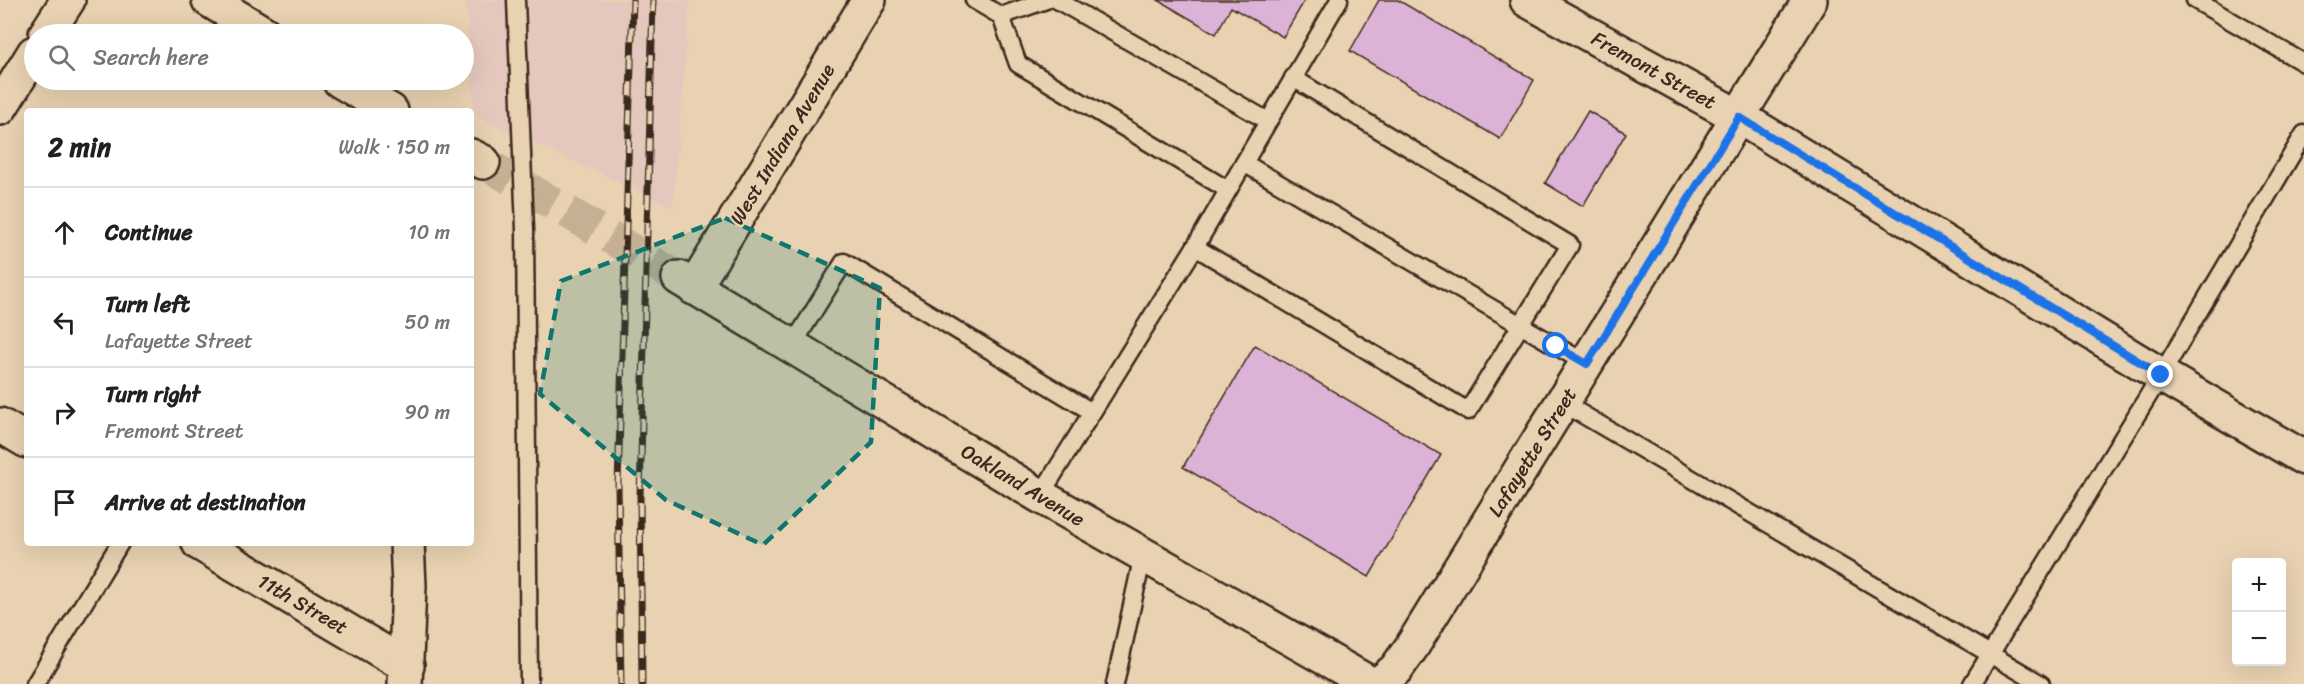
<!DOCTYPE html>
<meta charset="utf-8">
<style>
:root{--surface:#fff;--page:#f2f2f2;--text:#202124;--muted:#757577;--line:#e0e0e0}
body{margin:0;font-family:Sriracha,sans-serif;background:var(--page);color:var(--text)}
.controls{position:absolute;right:18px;bottom:18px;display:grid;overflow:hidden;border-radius:6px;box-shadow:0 6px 24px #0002}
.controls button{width:54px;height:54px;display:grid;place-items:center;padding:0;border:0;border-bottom:2px solid var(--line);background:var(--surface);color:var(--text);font:30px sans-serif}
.stop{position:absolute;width:18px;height:18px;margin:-14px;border:4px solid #1a73e8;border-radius:50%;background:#fff}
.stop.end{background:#1a73e8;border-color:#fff;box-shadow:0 2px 6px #0008}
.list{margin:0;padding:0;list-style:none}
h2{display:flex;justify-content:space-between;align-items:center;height:78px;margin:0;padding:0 24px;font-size:26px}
h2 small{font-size:20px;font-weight:400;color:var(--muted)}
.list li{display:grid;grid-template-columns:39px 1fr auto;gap:18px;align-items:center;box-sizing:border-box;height:90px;padding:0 24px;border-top:2px solid var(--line)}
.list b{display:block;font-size:22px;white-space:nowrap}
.list p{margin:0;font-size:20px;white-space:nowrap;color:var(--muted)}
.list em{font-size:20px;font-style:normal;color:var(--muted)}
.icon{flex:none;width:33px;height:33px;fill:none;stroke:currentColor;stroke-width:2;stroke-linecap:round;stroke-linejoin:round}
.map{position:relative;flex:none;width:2304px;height:684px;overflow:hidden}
.search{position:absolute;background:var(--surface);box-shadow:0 6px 24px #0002;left:24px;top:24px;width:450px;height:66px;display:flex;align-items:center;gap:15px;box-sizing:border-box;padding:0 21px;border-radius:33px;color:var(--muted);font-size:22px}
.panel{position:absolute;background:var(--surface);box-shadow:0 6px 24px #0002;left:24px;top:108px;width:450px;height:438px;border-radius:6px}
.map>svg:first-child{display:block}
.built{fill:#e5c8bd}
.building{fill:#ddb2d7;stroke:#3b2a1e;stroke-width:1.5}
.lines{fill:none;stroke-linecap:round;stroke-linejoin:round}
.secondary-tunnel{stroke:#c6b094;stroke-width:33;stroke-dasharray:33 16;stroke-linecap:butt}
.lane-casing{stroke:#3b2a1e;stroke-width:21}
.street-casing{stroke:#3b2a1e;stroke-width:38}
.secondary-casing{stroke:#3b2a1e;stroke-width:38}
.lane{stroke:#e9d2b2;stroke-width:16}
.street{stroke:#e9d2b2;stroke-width:33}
.secondary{stroke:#e9d2b2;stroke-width:33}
.rail-casing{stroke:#3b2a1e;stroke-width:7}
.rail{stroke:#e9d2b2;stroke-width:4.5;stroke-dasharray:14;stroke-linecap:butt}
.route{stroke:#1a73e8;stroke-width:8}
.marked{fill:#0f766e;fill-opacity:0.2;stroke:#0f766e;stroke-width:4.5;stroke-dasharray:12 8;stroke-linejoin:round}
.labels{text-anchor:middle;stroke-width:4.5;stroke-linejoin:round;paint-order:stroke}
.street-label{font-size:20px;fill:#3b2a1e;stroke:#e9d2b2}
</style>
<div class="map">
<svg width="2304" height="684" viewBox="0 0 2304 684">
<rect width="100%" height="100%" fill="#e9d2b2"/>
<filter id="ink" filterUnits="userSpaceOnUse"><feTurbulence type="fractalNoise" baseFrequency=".0167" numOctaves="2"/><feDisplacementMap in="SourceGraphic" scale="12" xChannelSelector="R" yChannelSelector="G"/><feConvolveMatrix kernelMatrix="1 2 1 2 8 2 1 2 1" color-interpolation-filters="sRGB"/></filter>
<g filter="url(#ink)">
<path class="built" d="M465,0H690L673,207L475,116Z"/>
<g class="building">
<path d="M1158,0H1305L1283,37L1231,7L1216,34Z"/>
<path d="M1379,0H1398L1534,80L1500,139L1350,51Z"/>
<path d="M1588,111L1626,133L1583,206L1545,183Z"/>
<path d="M1255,345L1441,455L1369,577L1183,467Z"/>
</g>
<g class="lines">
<path class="secondary-tunnel" d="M483,162L679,278"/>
<defs>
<g id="lane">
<path d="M516,0L525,230L529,684"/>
<path d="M974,0L1001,16"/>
<path d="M1046,0L1001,16L1018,64L1228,190"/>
<path d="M1057,0L1268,121"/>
<path d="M2195,0L2304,63"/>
<path d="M1244,163L1339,0"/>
<path d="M1195,247L1468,411L1570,245L1293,78"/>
<path d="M792,346L844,262L1092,412"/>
<path d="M1563,403L2041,684"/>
<path d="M1040,496L1195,247L1244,163L1587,364"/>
<path d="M35,684L120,543"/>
<path d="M1115,684L1143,555"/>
<path d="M1972,684L2161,375L2304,134"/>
</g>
<g id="street">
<path d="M1527,0L1739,117L2161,375L2304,458"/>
<path d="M46,34L68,0"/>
<path d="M0,108L34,53"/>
<path d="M0,425L27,441"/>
<path d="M199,543L407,666"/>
<path d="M1379,684L1396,669L1411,648L1810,0"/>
</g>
<g id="secondary">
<path d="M209,0L265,34"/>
<path d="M339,80L391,111"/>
<path d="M471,156L483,162"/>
<path d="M679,278L1040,496L1371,684"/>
<path d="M694,288L869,0"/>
<path d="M405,684L409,586L407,543"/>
</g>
</defs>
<use href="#lane" class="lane-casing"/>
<use href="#street" class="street-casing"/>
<use href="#secondary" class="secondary-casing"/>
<use href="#lane" class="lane"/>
<use href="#street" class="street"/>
<use href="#secondary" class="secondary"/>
<defs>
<g id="rail">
<path d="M621,684L618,485L633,0"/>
<path d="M642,684L640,497L653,0"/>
</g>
</defs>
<use href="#rail" class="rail-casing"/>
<use href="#rail" class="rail"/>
</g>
</g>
<g class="lines" filter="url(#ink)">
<path class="route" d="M1556,346L1587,364L1739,117L2161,375"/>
</g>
<path class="marked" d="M725,218L880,288L871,442L763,545L666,500L540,394L561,281Z"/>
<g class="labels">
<g class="street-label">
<text transform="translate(1654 70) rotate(29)" y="7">Fremont Street</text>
<text transform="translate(782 144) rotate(-59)" y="7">West Indiana Avenue</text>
<text transform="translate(1532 452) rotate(-58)" y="7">Lafayette Street</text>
<text transform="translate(1023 485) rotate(31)" y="7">Oakland Avenue</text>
<text transform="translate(303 604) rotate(30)" y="7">11th Street</text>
</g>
</g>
</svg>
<div class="controls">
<button>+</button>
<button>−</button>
</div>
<div class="stop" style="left:1556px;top:346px"></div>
<div class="stop end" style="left:2161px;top:375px"></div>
<div class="search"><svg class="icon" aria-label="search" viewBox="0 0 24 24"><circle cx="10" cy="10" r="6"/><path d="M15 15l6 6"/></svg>Search here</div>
<section class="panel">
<h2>2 min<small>Walk · 150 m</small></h2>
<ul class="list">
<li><svg class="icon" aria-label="ahead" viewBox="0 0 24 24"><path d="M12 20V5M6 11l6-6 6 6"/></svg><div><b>Continue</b></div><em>10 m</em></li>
<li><svg class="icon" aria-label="left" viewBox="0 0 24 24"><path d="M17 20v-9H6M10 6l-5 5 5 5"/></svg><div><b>Turn left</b><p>Lafayette Street</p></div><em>50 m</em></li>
<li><svg class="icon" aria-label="right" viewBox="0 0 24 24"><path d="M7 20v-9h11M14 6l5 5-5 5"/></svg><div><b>Turn right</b><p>Fremont Street</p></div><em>90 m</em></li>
<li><svg class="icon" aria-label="arrive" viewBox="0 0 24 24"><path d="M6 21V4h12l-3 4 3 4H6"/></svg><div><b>Arrive at destination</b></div></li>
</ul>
</section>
</div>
